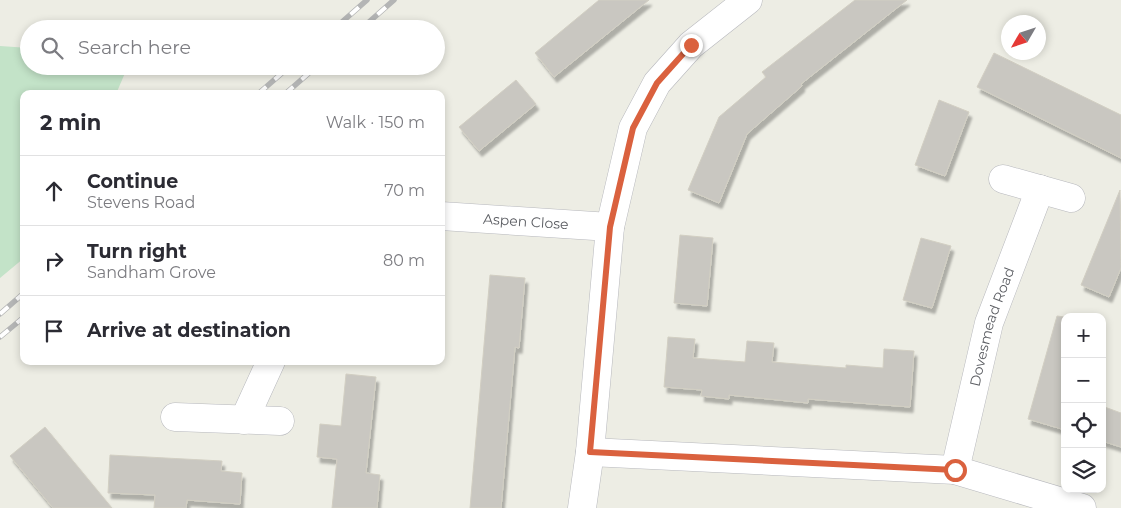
<!DOCTYPE html>
<meta charset="utf-8">
<style>
:root{--surface:#fff;--page:#f2f2f3;--text:#2b2b33;--muted:#7c7c81;--line:#e1e1e2}
body{margin:0;font-family:Montserrat,sans-serif;background:var(--page);color:var(--text)}
.controls{position:absolute;right:15px;bottom:15px;display:grid;overflow:hidden;border-radius:10px;box-shadow:0 2px 8px #0003}
.controls button{width:45px;height:45px;display:grid;place-items:center;padding:0;border:0;border-bottom:1px solid var(--line);background:var(--surface);color:var(--text);font:25px sans-serif}
.compass{position:absolute;left:1001px;top:15px;width:45px;height:45px;border-radius:50%;background:var(--surface);box-shadow:0 2px 8px #0003;rotate:231deg}
.stop{position:absolute;width:15px;height:15px;margin:-11px;border:4px solid #da613e;border-radius:50%;background:#fff}
.stop.end{background:#da613e;border-color:#fff;box-shadow:0 1px 5px #0008}
.list{margin:0;padding:0;list-style:none}
h2{display:flex;justify-content:space-between;align-items:center;height:65px;margin:0;padding:0 20px;font-size:21px}
h2 small{font-size:16px;font-weight:400;color:var(--muted)}
.list li{display:grid;grid-template-columns:32px 1fr auto;gap:15px;align-items:center;box-sizing:border-box;height:70px;padding:0 20px;border-top:1px solid var(--line)}
.list b{display:block;font-size:19px;white-space:nowrap}
.list p{margin:0;font-size:16px;white-space:nowrap;color:var(--muted)}
.list em{font-size:16px;font-style:normal;color:var(--muted)}
.icon{flex:none;width:28px;height:28px;fill:none;stroke:currentColor;stroke-width:2;stroke-linecap:round;stroke-linejoin:round}
.map{position:relative;flex:none;width:1121px;height:508px;overflow:hidden}
.search{position:absolute;background:var(--surface);box-shadow:0 2px 8px #0003;left:20px;top:20px;width:425px;height:55px;display:flex;align-items:center;gap:12px;box-sizing:border-box;padding:0 18px;border-radius:28px;color:var(--muted);font-size:19px}
.panel{position:absolute;background:var(--surface);box-shadow:0 2px 8px #0003;left:20px;top:90px;width:425px;height:275px;border-radius:10px}
.map>svg:first-child{display:block}
.green{fill:#c3e3c8}
.building{fill:#c9c7c1;stroke:#d2cfc3;filter:url(#shadow)}
.lines{fill:none;stroke-linecap:round;stroke-linejoin:round}
.minor-casing{stroke:#b7b8bd;stroke-width:29}
.minor{stroke:#fff;stroke-width:28}
.rail-casing{stroke:#b4b5b5;stroke-width:5.5}
.rail{stroke:#fff;stroke-width:4;stroke-dasharray:11;stroke-linecap:butt}
.route{stroke:#da613e;stroke-width:6}
.labels{text-anchor:middle;stroke-width:4.5;stroke-linejoin:round;paint-order:stroke}
.street-label{font-size:14px;fill:#5c5e63;stroke:#fff}
</style>
<div class="map">
<svg width="1121" height="508" viewBox="0 0 1121 508">
<defs>
<filter id="shadow"><feDropShadow dx="3" dy="5.5" stdDeviation="1" flood-color="#0004"/></filter>
</defs>
<rect width="100%" height="100%" fill="#edede4"/>
<path class="green" d="M0,46L29,48V66H128L116,94H24V258L0,278Z"/>
<g class="building">
<path d="M599,0H649L554,77L535,53Z"/>
<path d="M855,0H907L801,84L802,86L747,134L719,203L688,190L719,117L766,77L762,72Z"/>
<path d="M994,53L1121,115V158L977,87Z"/>
<path d="M516,80L536,104L479,151L459,127Z"/>
<path d="M939,100L969,112L945,176L915,165Z"/>
<path d="M1120,190L1121,268L1109,297L1081,285Z"/>
<path d="M680,235L713,238L707,306L674,303Z"/>
<path d="M921,238L951,246L932,308L903,300Z"/>
<path d="M490,275L525,278L519,348L515,347L501,508H470Z"/>
<path d="M1057,316L1065,317V430L1028,419Z"/>
<path d="M668,337L695,339L693,358L745,362L747,341L774,343L772,362L846,368V365L883,368L884,349L914,351L910,407L808,399V403L729,395V399L701,396L702,390L664,387Z"/>
<path d="M346,374L376,377L366,473L380,475L377,508H332L337,459L317,457L320,424L341,426Z"/>
<path d="M1102,406L1121,413V447L1102,441Z"/>
<path d="M45,427L112,508H53L10,456Z"/>
<path d="M110,455L222,461L221,471L242,473L240,504L187,500L186,508H154L155,495L108,493Z"/>
</g>
<g class="lines">
<defs>
<g id="minor">
<path d="M1003,179L1071,198"/>
<path id="s1" d="M441,216L610,227"/>
<path d="M175,417L280,421"/>
<path d="M244,420L271,361"/>
<path d="M590,452L955,470L1082,508"/>
<path id="s2" d="M955,470L989,323L1040,189"/>
<path d="M582,508L590,452L610,227L633,128L657,83L691,45L748,0"/>
</g>
</defs>
<use href="#minor" class="minor-casing"/>
<use href="#minor" class="minor"/>
<defs>
<g id="rail">
<path d="M334,29L367,0"/>
<path d="M361,29L394,0"/>
<path d="M258,94L290,66"/>
<path d="M285,94L317,66"/>
<path d="M0,314L24,293"/>
<path d="M0,337L24,317"/>
</g>
</defs>
<use href="#rail" class="rail-casing"/>
<use href="#rail" class="rail"/>
</g>
<g class="lines">
<path class="route" d="M691,45L657,83L633,128L610,227L590,452L955,470"/>
</g>
<g class="labels">
<g class="street-label">
<text dy="5" stroke="none"><textPath href="#s1" startOffset="85">Aspen Close</textPath></text>
<text dy="5" stroke="none"><textPath href="#s2" startOffset="148">Dovesmead Road</textPath></text>
</g>
</g>
</svg>
<div class="controls">
<button>+</button>
<button>−</button>
<button><svg class="icon" aria-label="locate" viewBox="0 0 24 24"><circle cx="12" cy="12" r="6"/><path d="M12 2v4M12 18v4M2 12h4M18 12h4"/></svg></button>
<button><svg class="icon" aria-label="layers" viewBox="0 0 24 24"><path d="M12 4l9 5-9 5-9-5zM3 14l9 5 9-5"/></svg></button>
</div>
<svg class="compass" viewBox="-18 -18 36 36"><path d="M0-13l5 13h-10z" fill="#e53935"/><path d="M0 13l5-13h-10z" fill="#7c7c81"/></svg>
<div class="stop" style="left:955px;top:470px"></div>
<div class="stop end" style="left:691px;top:45px"></div>
<div class="search"><svg class="icon" aria-label="search" viewBox="0 0 24 24"><circle cx="10" cy="10" r="6"/><path d="M15 15l6 6"/></svg>Search here</div>
<section class="panel">
<h2>2 min<small>Walk · 150 m</small></h2>
<ul class="list">
<li><svg class="icon" aria-label="ahead" viewBox="0 0 24 24"><path d="M12 20V5M6 11l6-6 6 6"/></svg><div><b>Continue</b><p>Stevens Road</p></div><em>70 m</em></li>
<li><svg class="icon" aria-label="right" viewBox="0 0 24 24"><path d="M7 20v-9h11M14 6l5 5-5 5"/></svg><div><b>Turn right</b><p>Sandham Grove</p></div><em>80 m</em></li>
<li><svg class="icon" aria-label="arrive" viewBox="0 0 24 24"><path d="M6 21V4h12l-3 4 3 4H6"/></svg><div><b>Arrive at destination</b></div></li>
</ul>
</section>
</div>
